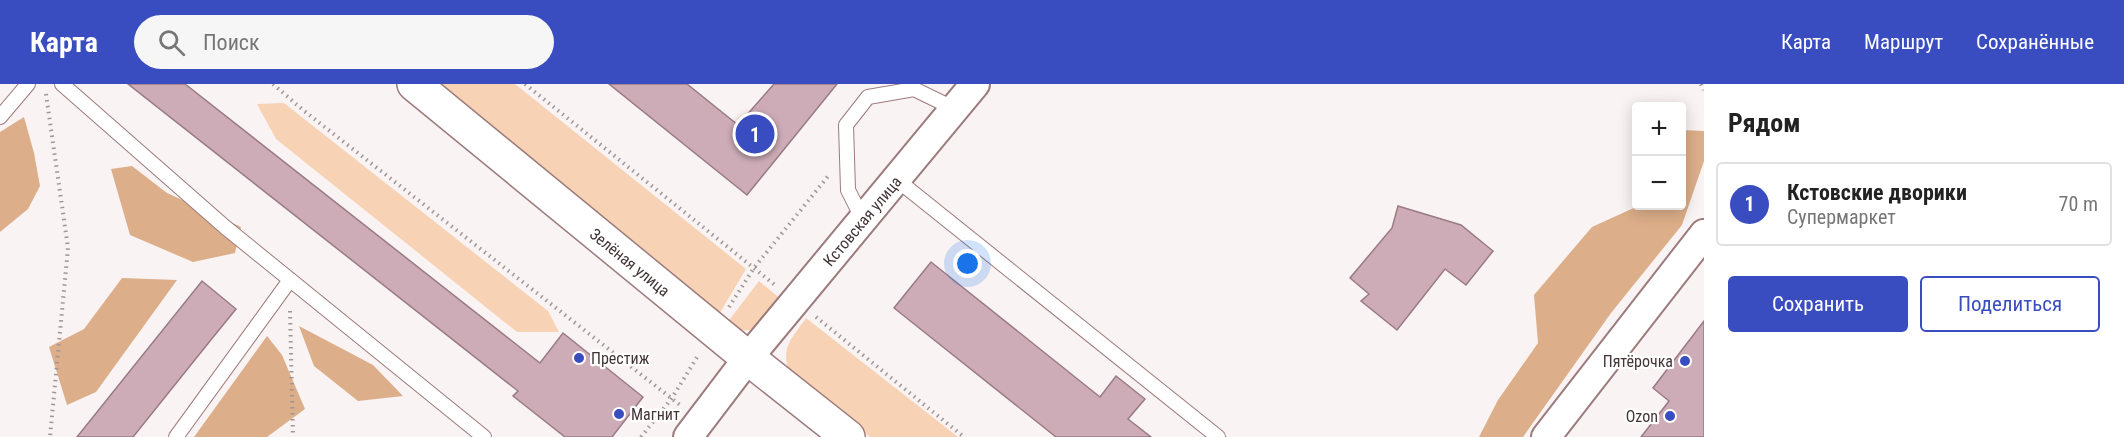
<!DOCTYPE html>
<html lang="ru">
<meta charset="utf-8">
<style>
:root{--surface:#fff;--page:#f6f6f6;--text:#222;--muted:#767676;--line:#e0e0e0;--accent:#3a4dc0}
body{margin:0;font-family:"Roboto Condensed",sans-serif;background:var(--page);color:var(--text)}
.controls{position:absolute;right:18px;top:18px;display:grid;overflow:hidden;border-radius:6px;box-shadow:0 3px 15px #0003}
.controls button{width:54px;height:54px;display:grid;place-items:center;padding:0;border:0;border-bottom:2px solid var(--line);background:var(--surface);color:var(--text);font:30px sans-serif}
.you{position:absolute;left:968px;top:180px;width:21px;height:21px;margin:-15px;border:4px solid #fff;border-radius:50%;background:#1a73e8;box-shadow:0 0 0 9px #1a73e833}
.badge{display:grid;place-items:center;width:39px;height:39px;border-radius:50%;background:var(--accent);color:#fff;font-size:20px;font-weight:700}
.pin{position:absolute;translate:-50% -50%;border:3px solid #fff;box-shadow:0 2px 6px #0006}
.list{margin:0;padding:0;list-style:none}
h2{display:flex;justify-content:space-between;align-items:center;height:78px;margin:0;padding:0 24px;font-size:26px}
h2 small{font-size:20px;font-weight:400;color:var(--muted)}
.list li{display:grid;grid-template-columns:39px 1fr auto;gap:18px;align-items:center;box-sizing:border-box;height:84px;margin:0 12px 12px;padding:0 12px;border:2px solid var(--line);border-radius:6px}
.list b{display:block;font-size:22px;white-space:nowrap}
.list p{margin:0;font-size:20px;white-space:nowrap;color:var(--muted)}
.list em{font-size:20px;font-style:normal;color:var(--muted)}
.actions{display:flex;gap:12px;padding:18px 24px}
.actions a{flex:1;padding:14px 0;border:2px solid var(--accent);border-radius:6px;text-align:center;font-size:21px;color:var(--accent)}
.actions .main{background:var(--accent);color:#fff}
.icon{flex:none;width:33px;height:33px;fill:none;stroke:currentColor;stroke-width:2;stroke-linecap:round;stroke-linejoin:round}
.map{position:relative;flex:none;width:1704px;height:353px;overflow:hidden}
header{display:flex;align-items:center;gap:36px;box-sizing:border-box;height:84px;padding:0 30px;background:var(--accent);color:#fff}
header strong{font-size:28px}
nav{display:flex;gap:33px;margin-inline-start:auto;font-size:21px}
.search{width:420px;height:54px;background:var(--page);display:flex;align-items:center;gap:15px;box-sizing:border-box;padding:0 21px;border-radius:33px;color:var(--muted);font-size:22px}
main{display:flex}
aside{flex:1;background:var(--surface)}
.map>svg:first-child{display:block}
.green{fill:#f8d2b4}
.forest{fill:#dcae89}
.building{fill:#cdacb7;stroke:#997b85;stroke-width:1.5}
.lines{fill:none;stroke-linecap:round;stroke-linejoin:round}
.lane-casing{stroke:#9c7b7c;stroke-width:16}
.street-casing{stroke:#9c7b7c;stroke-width:32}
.secondary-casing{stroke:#9c7b7c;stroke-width:36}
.path{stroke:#a09696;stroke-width:4;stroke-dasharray:1.5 4.5;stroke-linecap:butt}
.lane{stroke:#fff;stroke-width:14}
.street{stroke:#fff;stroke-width:28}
.secondary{stroke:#fff;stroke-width:33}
.poi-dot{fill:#3a4dc0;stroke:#fff;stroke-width:2}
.labels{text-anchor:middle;stroke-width:4.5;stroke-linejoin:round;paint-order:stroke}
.street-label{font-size:16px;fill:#433535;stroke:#fff}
.poi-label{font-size:16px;fill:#433535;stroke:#fff;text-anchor:start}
</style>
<header>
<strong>Карта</strong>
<div class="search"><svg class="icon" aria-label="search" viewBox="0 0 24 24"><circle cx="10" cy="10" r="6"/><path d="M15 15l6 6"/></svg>Поиск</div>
<nav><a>Карта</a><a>Маршрут</a><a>Сохранённые</a></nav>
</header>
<main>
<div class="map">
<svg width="1704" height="353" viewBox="0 0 1704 353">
<rect width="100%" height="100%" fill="#faf3f3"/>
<g class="green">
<path d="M443,0H515L746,185L718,232L443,7Z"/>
<path d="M284,19L548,227L559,248H517L276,55L257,20Z"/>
<path d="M759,197L782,216L751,246L737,247L727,239Z"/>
<path d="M806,234L958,353H870L790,290C780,263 791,256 806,234Z"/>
</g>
<g class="forest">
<path d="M24,33L34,69L40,102L28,125L0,148V48Z"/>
<path d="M1682,46L1704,47V77L1682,141L1611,229L1523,353H1479L1498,316L1538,259L1534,211L1592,143L1638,122H1682Z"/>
<path d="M132,82L167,109L241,143L235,169L193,178L130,151L111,85Z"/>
<path d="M122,194L177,196L96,308L67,321L49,263L84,245Z"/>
<path d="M299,242L373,281L403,312L358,317L314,282Z"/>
<path d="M267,252L282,271L305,325L267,353H194Z"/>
</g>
<g class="building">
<path d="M128,0H185L540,279L563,249L643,313L612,353H565L513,312L518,307Z"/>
<path d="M609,0H687L738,41L774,0H837L747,111Z"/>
<path d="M1398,122L1461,141L1493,167L1466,201L1445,185L1397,246L1361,217L1369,210L1350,194L1392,144Z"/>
<path d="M931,178L1100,313L1116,292L1145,315L1128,335L1151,353H1056L894,224Z"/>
<path d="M202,197L236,225L210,257L133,353H77Z"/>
<path d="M1704,237V353H1641L1669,317L1653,304Z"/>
</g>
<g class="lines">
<defs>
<g id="lane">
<path d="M62,0L225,143L484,353"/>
<path d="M0,33L28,0"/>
<path d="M896,95L1218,353"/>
<path d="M863,136L848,106L846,41L868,13L914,5L955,25"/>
<path d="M176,353L290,196"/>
</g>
<g id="street">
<path d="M688,353L748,274L975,0"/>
<path d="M1546,353L1704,150"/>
</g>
<path id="secondary" d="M414,0L748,274L848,353"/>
</defs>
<use href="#lane" class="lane-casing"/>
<use href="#street" class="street-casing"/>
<use href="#secondary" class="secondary-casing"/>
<g class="path">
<path d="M273,0L303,26L680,321"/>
<path d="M525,0L775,201"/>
<path d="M1701,0L1704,6"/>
<path d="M46,10L68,164L50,353"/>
<path d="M729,223L754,184L829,91"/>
<path d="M290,227L293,353"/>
<path d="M816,233L964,353"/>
<path d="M641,353L672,314L699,270"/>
</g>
<use href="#lane" class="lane"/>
<use href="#street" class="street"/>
<use href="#secondary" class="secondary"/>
</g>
<g class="poi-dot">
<circle cx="579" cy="274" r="6"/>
<circle cx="1685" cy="277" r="6"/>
<circle cx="619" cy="330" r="6"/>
<circle cx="1670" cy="332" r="6"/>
</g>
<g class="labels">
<g class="street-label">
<text transform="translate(862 137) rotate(-50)" y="6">Кстовская улица</text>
<text transform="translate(630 178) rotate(39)" y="6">Зелёная улица</text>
</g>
<g class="poi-label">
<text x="591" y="280">Престиж</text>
<text x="1673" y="283" text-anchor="end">Пятёрочка</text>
<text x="631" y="336">Магнит</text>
<text x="1658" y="338" text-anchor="end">Ozon</text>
</g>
</g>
</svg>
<div class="controls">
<button>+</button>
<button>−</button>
</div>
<div class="you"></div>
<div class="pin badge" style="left:755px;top:50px">1</div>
</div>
<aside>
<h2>Рядом<small></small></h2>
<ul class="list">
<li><span class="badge">1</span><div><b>Кстовские дворики</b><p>Супермаркет</p></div><em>70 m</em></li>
</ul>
<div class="actions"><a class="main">Сохранить</a><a>Поделиться</a></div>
</aside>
</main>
